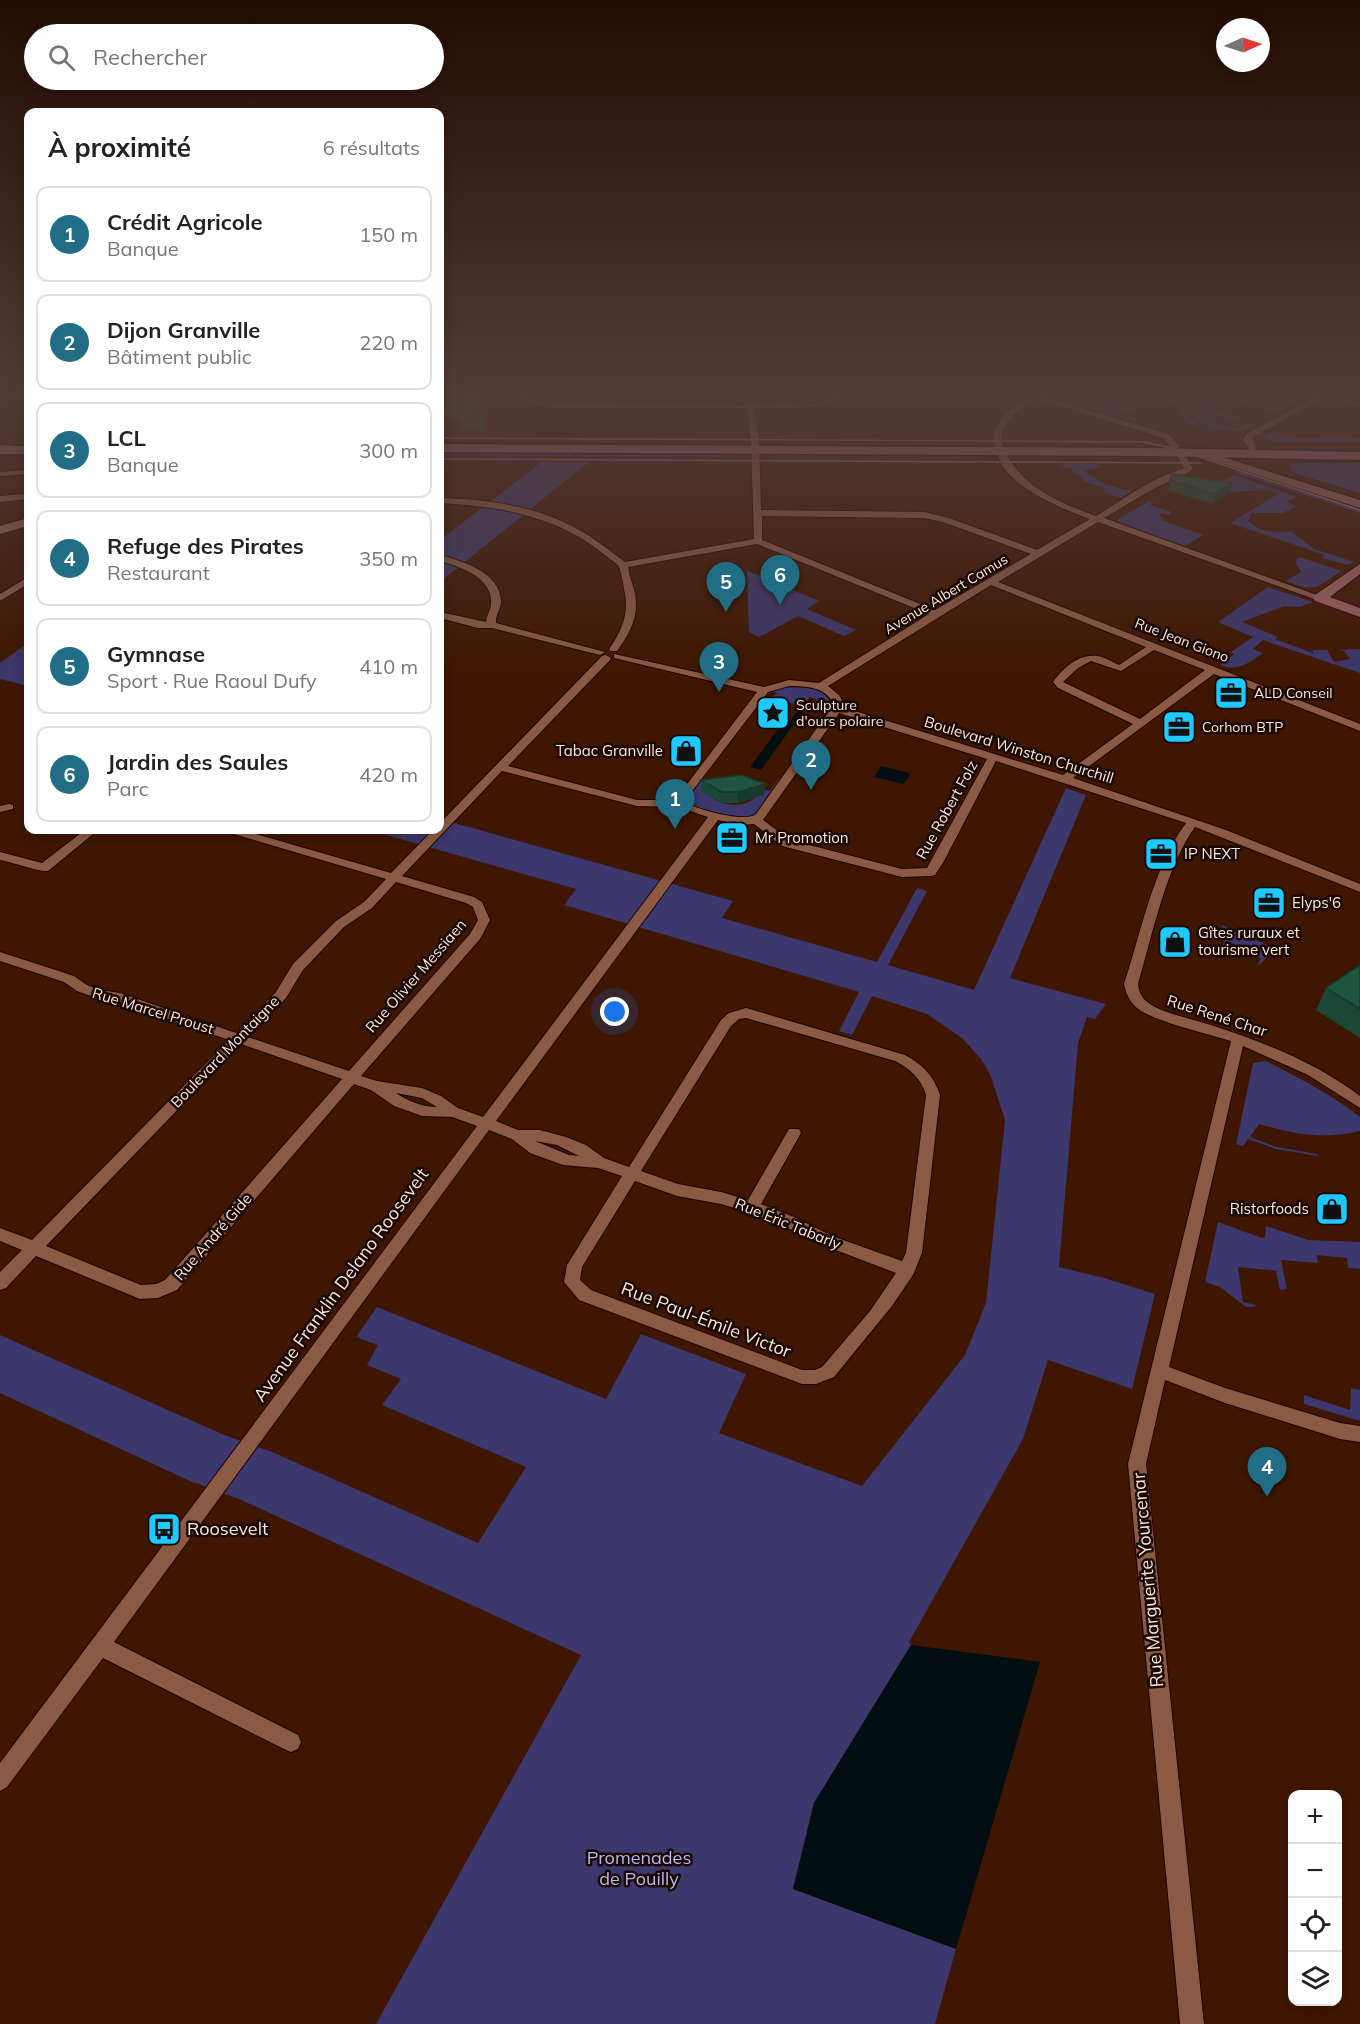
<!DOCTYPE html>
<html lang="fr">
<meta charset="utf-8">
<style>
:root{--surface:#fff;--page:#f6f6f6;--text:#222;--muted:#767676;--line:#e0e0e0;--accent:#206d85}
body{margin:0;font-family:Mulish,sans-serif;background:var(--page);color:var(--text)}
.controls{position:absolute;right:18px;bottom:18px;display:grid;overflow:hidden;border-radius:12px;box-shadow:0 3px 15px #0003}
.controls button{width:54px;height:54px;display:grid;place-items:center;padding:0;border:0;border-bottom:2px solid var(--line);background:var(--surface);color:var(--text);font:30px sans-serif}
.compass{position:absolute;left:1216px;top:18px;width:54px;height:54px;border-radius:50%;background:var(--surface);box-shadow:0 3px 15px #0003;rotate:87deg}
.you{position:absolute;left:615px;top:1012px;width:21px;height:21px;margin:-15px;border:4px solid #fff;border-radius:50%;background:#1a73e8;box-shadow:0 0 0 9px #1a73e833}
.badge{display:grid;place-items:center;width:39px;height:39px;border-radius:50%;background:var(--accent);color:#fff;font-size:20px;font-weight:700}
.pin{position:absolute;translate:-50% -50px;filter:drop-shadow(0 2px 3px #0008)}
.pin::after{content:'';position:absolute;top:32px;width:21px;height:18px;background:inherit;clip-path:polygon(0 0,100% 0,50% 100%)}
.list{margin:0;padding:0;list-style:none}
h2{display:flex;justify-content:space-between;align-items:center;height:78px;margin:0;padding:0 24px;font-size:26px}
h2 small{font-size:20px;font-weight:400;color:var(--muted)}
.list li{display:grid;grid-template-columns:39px 1fr auto;gap:18px;align-items:center;box-sizing:border-box;height:96px;margin:0 12px 12px;padding:0 12px;border:2px solid var(--line);border-radius:12px}
.list b{display:block;font-size:22px;white-space:nowrap}
.list p{margin:0;font-size:20px;white-space:nowrap;color:var(--muted)}
.list em{font-size:20px;font-style:normal;color:var(--muted)}
.icon{flex:none;width:33px;height:33px;fill:none;stroke:currentColor;stroke-width:2;stroke-linecap:round;stroke-linejoin:round}
.map{position:relative;flex:none;width:1360px;height:2024px;overflow:hidden}
.search{position:absolute;background:var(--surface);box-shadow:0 3px 15px #0003;left:24px;top:24px;width:420px;height:66px;display:flex;align-items:center;gap:15px;box-sizing:border-box;padding:0 21px;border-radius:33px;color:var(--muted);font-size:22px}
.panel{position:absolute;background:var(--surface);box-shadow:0 3px 15px #0003;left:24px;top:108px;width:420px;height:726px;border-radius:12px}
.map>svg:first-child{display:block}
.green{fill:#3c376c}
.water{fill:#030e13}
.lines{fill:none;stroke-linecap:round;stroke-linejoin:round}
.street-casing{stroke:#200300;stroke-width:2}
.secondary-casing{stroke:#200300;stroke-width:2}
.primary-casing{stroke:#200300;stroke-width:3}
.street{fill:#8a5a44;fill-rule:evenodd}
.secondary{fill:#9c6160;fill-rule:evenodd}
.primary{fill:#ad687c;fill-rule:evenodd}
.tram{stroke:#9b7a6b;stroke-width:1.5}
.wall{fill:#1c4737}
.shaded-wall{fill:#163a2d}
.building{fill:#205340;stroke:#163a2d;stroke-width:1.5}
.labels{text-anchor:middle;stroke-width:5;stroke-linejoin:round;paint-order:stroke}
.far-street-label{font-size:14px;fill:#fde6dc;stroke:#1a0802}
.far-poi-label{font-size:14px;fill:#fde6dc;stroke:#1a0802;text-anchor:start}
.street-label{font-size:15px;fill:#fde6dc;stroke:#1a0802}
.poi-label{font-size:15px;fill:#fde6dc;stroke:#1a0802;text-anchor:start}
.near-street-label{font-size:18px;fill:#fde6dc;stroke:#1a0802}
.near-poi-label{font-size:18px;fill:#fde6dc;stroke:#1a0802;text-anchor:start}
.near-park-label{font-size:18px;fill:#b9b7f2;stroke:#1a0802}
</style>
<div class="map">
<svg width="1360" height="2024" viewBox="0 0 1360 2024">
<rect width="100%" height="100%" fill="#3f1601"/>
<g class="green">
<path d="M1053,397H1080L1073,401L1096,408L1114,403L1144,409L1115,414L1161,426L1157,428L1145,425Z"/>
<path d="M1173,397L1197,425V427L1180,419L1185,418L1175,405L1148,409L1143,406L1146,405L1144,404L1148,398Z"/>
<path d="M1183,397H1207L1196,404L1197,407L1240,417L1232,422L1218,417L1212,421L1238,429L1251,422L1257,424C1240,435 1210,432 1195,417C1189,411 1189,403 1183,397Z"/>
<path d="M1214,397H1267L1261,401L1273,404L1282,397H1305L1291,404L1286,403L1290,406L1276,415L1263,411L1265,409Z"/>
<path d="M1276,431C1293,436 1312,445 1325,433L1339,437L1343,435L1360,439V442H1274L1264,437Z"/>
<path d="M440,450H574L573,456L440,455Z"/>
<path d="M582,451L725,452V456H582Z"/>
<path d="M776,452L974,453L975,457L777,456Z"/>
<path d="M542,462H589L440,582V540Z"/>
<path d="M1062,463L1096,464L1100,467L1084,471L1106,485L1131,491L1121,498L1103,492L1106,489L1084,482L1081,476L1073,472L1071,468H1064Z"/>
<path d="M1292,463H1360V493L1294,473L1290,468Z"/>
<path d="M1242,467L1360,505V513L1234,472Z"/>
<path d="M1235,475L1297,497L1287,502L1297,506L1283,513H1252L1248,521C1259,532 1276,534 1291,531L1314,549L1354,562L1348,565L1322,558L1325,555L1230,523L1278,494L1268,490L1230,492L1218,482Z"/>
<path d="M1149,501L1153,502L1150,505L1172,512L1169,515L1163,513L1158,515L1164,518L1161,520L1203,535L1185,546L1120,524L1118,519Z"/>
<path d="M1300,557L1341,571C1315,589 1316,592 1286,581L1301,572L1295,562Z"/>
<path d="M747,571L819,601L807,609L856,630L844,636L798,616L759,637L749,632Z"/>
<path d="M1268,587L1313,602L1299,607L1285,606L1242,622L1278,637L1275,639L1313,653V650H1327L1334,662L1350,659L1344,651L1337,650L1360,649V673L1263,640L1253,649L1263,653C1248,663 1239,672 1220,665L1234,654L1231,652L1253,637L1218,622Z"/>
<path d="M28,643V686L0,679V663Z"/>
<path d="M789,686C805,686 829,688 831,707L814,703L816,699L810,697L804,706L771,699L777,693L770,691Z"/>
<path d="M779,778L783,779L754,816L739,818L692,806L687,800L698,780L708,782V794C722,809 753,809 762,789L770,791Z"/>
<path d="M1066,788L1086,795L1010,978L1106,1004L1095,1019L1087,1017L1078,1043L1059,1267L1104,1278L1155,1294L1132,1389L1048,1360L1023,1439L909,1642L911,1645L814,1803L793,1889L956,1949L935,2024H376L581,1655L239,1499L190,1481L0,1393V1335L224,1435L272,1452L478,1543L526,1467L382,1405L401,1379L367,1365L378,1345L356,1337L377,1307L606,1399L641,1334L746,1374L719,1433L862,1486L965,1355L986,1303L1005,1120L990,1074L981,1059L962,1038L927,1014L872,996L852,1035L839,1031L859,992L564,905L576,889L369,830H440V819L733,901L722,918L877,962L917,888L927,891L888,965L974,990Z"/>
<path d="M1222,925L1276,949L1259,965L1258,964L1261,959L1230,942L1223,946L1227,931L1221,928Z"/>
<path d="M1266,1061C1299,1078 1331,1094 1360,1117V1131C1321,1140 1296,1134 1259,1124L1250,1137L1277,1147L1317,1154L1318,1156L1276,1149L1248,1139L1243,1146L1236,1144L1253,1063Z"/>
<path d="M1218,1222L1262,1238L1265,1237L1266,1226L1308,1240L1360,1242V1269L1348,1268L1347,1258L1317,1255L1318,1263L1281,1260L1287,1289L1280,1290L1276,1271L1238,1267L1243,1302L1256,1305L1254,1307H1246L1220,1287L1205,1282Z"/>
<path d="M1351,1388L1360,1390V1421L1304,1404V1395L1350,1410Z"/>
</g>
<g class="water">
<path d="M810,699H812L761,770L750,767L779,728L784,729L799,709H803Z"/>
<path d="M881,766L910,773V775L903,784L874,777Z"/>
<path d="M911,1645L1040,1662L956,1949L793,1889L814,1803Z"/>
</g>
<g class="lines">
<defs>
<g id="street">
<path d="M511,397H523L550,404L745,405L751,403L758,405L815,403L835,397H845L816,407L754,409L759,441L761,510L924,512L949,518L1037,550L1090,519C1065,510 997,483 998,450H1004C1023,488 1058,502 1096,516C1123,500 1153,476 1184,469L1176,453L1180,451H1183L1193,469C1188,475 1171,480 1163,484C1143,494 1124,507 1104,518L1325,598L1317,600L1098,522L998,582L1360,724V731L1214,674L1073,778L1226,830L1360,884V892L1195,827C1166,867 1152,936 1138,984C1139,996 1146,1003 1157,1008C1175,1016 1196,1020 1214,1026C1266,1043 1316,1063 1360,1096V1108L1308,1075L1243,1046L1169,1367L1225,1388L1340,1423L1360,1426V1442L1340,1439L1225,1403L1165,1380L1146,1464L1204,2024H1180L1128,1464L1231,1041C1209,1034 1152,1021 1137,1008C1130,1002 1126,994 1124,984C1141,933 1153,867 1186,823L996,761L944,861L935,875L931,876L902,877L782,846L754,824L740,825L718,820L496,1121L518,1130H540L566,1137L586,1145L604,1158L629,1167L721,1020L729,1013L746,1008L905,1055C922,1064 934,1076 940,1095L922,1253L913,1275L892,1306L834,1377L816,1384H802L579,1300L564,1282L567,1265L622,1176L598,1168L563,1165L530,1153L512,1139L489,1130L114,1642L298,1735L301,1742L298,1749L291,1752L284,1749L103,1658L7,1787L0,1791V1763L477,1126L452,1117L422,1116L394,1106L371,1090L354,1084L177,1290L158,1298L140,1299L36,1256L6,1288L0,1290V1272L22,1250L0,1241V1228L32,1240L229,1040L114,1000L94,997L77,991L64,982L0,961V952L74,976L87,985L100,990L120,993L236,1033L276,992L293,964L336,921L364,902L386,879L227,832L226,830H242L391,873L433,830H440V823L602,656L606,655L611,658L610,660L508,766L637,800H675L757,692L614,658V654L764,687L789,680L819,683L929,614L757,544L628,567C629,576 633,585 635,594C639,617 630,633 617,651H611L609,649C622,630 630,613 624,589C623,582 621,572 619,567C616,562 605,556 601,552C555,515 497,506 440,503V498C486,499 538,506 579,530C596,539 610,551 625,562L754,539L751,441L747,409L550,408ZM762,516L924,518L943,522L1031,554L935,610L762,540ZM991,585L1146,647L1119,665C1112,662 1105,657 1097,656C1079,653 1062,669 1053,682L1058,688L1133,724L1063,775L842,707L844,704L839,695L828,686ZM1154,650L1205,670L1140,719L1063,682L1078,668L1091,661L1121,671ZM789,686C807,686 825,687 834,704L756,814C746,823 698,810 687,803V798L768,692ZM839,713L987,759L927,868L902,869L790,840L763,820ZM502,771L637,806L678,807L708,817L483,1117L458,1108L441,1096L422,1088L377,1081L361,1076L480,939L490,920L482,902L474,897L402,876ZM396,882L466,903L473,907L478,920L470,934L349,1071L248,1037L286,998L303,970L344,927L372,908ZM746,1018L895,1061C910,1069 921,1078 926,1095L906,1253L902,1261L832,1236L794,1217L761,1204L801,1133L799,1129H789L748,1200L721,1192L678,1184L641,1171L731,1026L739,1019ZM241,1044L342,1079L165,1280L156,1284L141,1285L46,1246ZM396,1093L422,1098L437,1107C422,1107 408,1101 396,1093ZM535,1141L557,1145L579,1156L569,1155ZM635,1181L677,1196L721,1204L748,1212L782,1225L820,1244L896,1273L870,1311L822,1367L815,1370H802L591,1290L580,1280L582,1267Z"/>
<path d="M1029,397H1045L1169,434L1180,447L1173,449L1163,438L1036,399C1017,410 998,422 1003,447L996,449C987,424 1011,408 1029,397Z"/>
<path d="M1315,397H1324L1252,438L1257,449L1250,451L1243,439L1246,434Z"/>
<path d="M1324,397H1336L1360,403V407Z"/>
<path d="M28,470V474L0,476V472Z"/>
<path d="M28,494V499L0,502V496Z"/>
<path d="M440,555C462,561 500,572 501,601C501,609 495,616 496,623L605,652L600,655L492,628H478L440,618V612L486,622C487,614 492,608 491,599C489,576 458,566 440,561Z"/>
<path d="M28,577V584L0,601V594Z"/>
<path d="M9,804L13,805V809L0,812V806Z"/>
<path d="M85,830H98L48,871C39,872 12,862 0,860V852L42,863Z"/>
</g>
<g id="secondary">
<path d="M1203,451L1360,500V508L1199,456V452Z"/>
<path d="M28,518V526L0,534V526Z"/>
<path d="M1360,564V574L1330,597L1360,608V617L1315,601L1313,598L1315,595Z"/>
</g>
<g id="primary">
<path d="M440,444L1150,448L1360,452V460L1150,456L440,452Z"/>
<rect x="0" y="446" width="28" height="8"/>
</g>
</defs>
<use href="#street" class="street-casing"/>
<use href="#secondary" class="secondary-casing"/>
<use href="#primary" class="primary-casing"/>
<use href="#street" class="street"/>
<use href="#secondary" class="secondary"/>
<use href="#primary" class="primary"/>
<g class="tram">
<path d="M440,438L1144,442L1172,448L1360,510"/>
<path d="M0,446L28,447"/>
<path d="M440,459L1201,463"/>
</g>
</g>
<g class="wall">
<path d="M463,397H489L486,418H484L486,419L487,431H469L463,429L462,418H446L440,405Z"/>
<path d="M1172,474L1230,492L1212,504L1168,490Z"/>
<path d="M701,780L765,784L764,795L738,803H722L701,791Z"/>
<path d="M1360,965V1038L1316,1010L1326,988Z"/>
</g>
<g class="shaded-wall">
<path d="M487,397H489V400L486,418L485,406Z"/>
<path d="M445,406L446,418L440,420V408Z"/>
<path d="M1232,483L1230,492L1212,504L1214,494Z"/>
<path d="M765,784L764,795L738,803V792Z"/>
</g>
<g class="building">
<path d="M463,397H487L485,406H470L486,419H467L461,417L464,406H445L440,408V405Z"/>
<path d="M1172,474L1232,483L1214,494L1170,480Z"/>
<path d="M742,775L765,784L738,792H722L701,780Z"/>
<path d="M1360,965V1009L1326,988Z"/>
</g>
<linearGradient id="sky" x2="0" y2="1"><stop stop-color="#230c01"/><stop offset="0.58" stop-color="#523c38"/><stop offset="1" stop-color="#523c38" stop-opacity="0"/></linearGradient>
<rect width="1360" height="680" fill="url(#sky)"/>
<defs>
<symbol id="office-square" viewBox="-11 -11 22 22"><rect x="-9" y="-9" width="18" height="18" rx="4" fill="#1ec9fd" stroke="#1a0802"/><path d="M-6-3h4V-5.5h4V-3h4V5H-6ZM-1-4.5V-3h2v-1.5ZM-6 0V1H6V0Z" fill="#111"/></symbol>
<symbol id="sight-square" viewBox="-11 -11 22 22"><rect x="-9" y="-9" width="18" height="18" rx="4" fill="#1ec9fd" stroke="#1a0802"/><path d="M0-6L1.8-2.2L6-1.7L2.9 1.2L3.7 5.4L0 3.3L-3.7 5.4L-2.9 1.2L-6-1.7L-1.8-2.2Z" fill="#111"/></symbol>
<symbol id="shop-square" viewBox="-11 -11 22 22"><rect x="-9" y="-9" width="18" height="18" rx="4" fill="#1ec9fd" stroke="#1a0802"/><path d="M-5-2.5h2.3a2.7 3.5 0 0 1 5.4 0H5L5.5 6h-11ZM-1.5-2.5h3a1.5 2.3 0 0 0-3 0Z" fill="#111"/></symbol>
<symbol id="bus-square" viewBox="-11 -11 22 22"><rect x="-9" y="-9" width="18" height="18" rx="4" fill="#1ec9fd" stroke="#1a0802"/><path d="M-5-6H5V4H4V6H2V4H-2V6H-4V4H-5ZM-3.5-4V0h7V-4ZM-3.5 1.2v1.5H-2V1.2ZM2 1.2v1.5H3.5V1.2Z" fill="#111"/></symbol>
</defs>
<g fill-rule="evenodd">
<use href="#office-square" x="1212" y="674" width="38" height="38"/>
<use href="#sight-square" x="754" y="694" width="38" height="38"/>
<use href="#office-square" x="1160" y="708" width="38" height="38"/>
<use href="#shop-square" x="667" y="732" width="38" height="38"/>
<use href="#office-square" x="713" y="819" width="38" height="38"/>
<use href="#office-square" x="1142" y="835" width="38" height="38"/>
<use href="#office-square" x="1250" y="884" width="38" height="38"/>
<use href="#shop-square" x="1156" y="923" width="38" height="38"/>
<use href="#shop-square" x="1313" y="1190" width="38" height="38"/>
<use href="#bus-square" x="145" y="1510" width="38" height="38"/>
</g>
<g class="labels">
<g class="far-street-label">
<text transform="translate(946 594) rotate(-31)" y="5">Avenue Albert Camus</text>
<text transform="translate(1182 640) rotate(21)" y="5">Rue Jean Giono</text>
</g>
<g class="far-poi-label">
<text x="1254" y="698">ALD Conseil</text>
<text x="796" y="710">Sculpture<tspan x="796" dy="16">d'ours polaire</tspan></text>
<text x="1202" y="732">Corhom BTP</text>
</g>
<g class="street-label">
<text transform="translate(1019 750) rotate(17)" y="5">Boulevard Winston Churchill</text>
<text transform="translate(947 810) rotate(-61)" y="5">Rue Robert Folz</text>
<text transform="translate(416 976) rotate(-49)" y="5">Rue Olivier Messiaen</text>
<text transform="translate(153 1011) rotate(17)" y="5">Rue Marcel Proust</text>
<text transform="translate(1217 1016) rotate(18)" y="5">Rue René Char</text>
<text transform="translate(225 1052) rotate(-46)" y="5">Boulevard Montaigne</text>
<text transform="translate(788 1224) rotate(22)" y="5">Rue Éric Tabarly</text>
<text transform="translate(213 1237) rotate(-49)" y="5">Rue André Gide</text>
</g>
<g class="poi-label">
<text x="663" y="756" text-anchor="end">Tabac Granville</text>
<text x="755" y="843">Mr Promotion</text>
<text x="1184" y="859">IP NEXT</text>
<text x="1292" y="908">Elyps'6</text>
<text x="1198" y="938">Gîtes ruraux et<tspan x="1198" dy="17">tourisme vert</tspan></text>
<text x="1309" y="1214" text-anchor="end">Ristorfoods</text>
</g>
<g class="near-street-label">
<text transform="translate(341 1285) rotate(-54)" y="6">Avenue Franklin Delano Roosevelt</text>
<text transform="translate(706 1320) rotate(21)" y="6">Rue Paul-Émile Victor</text>
<text transform="translate(1148 1580) rotate(-95)" y="6">Rue Marguerite Yourcenar</text>
</g>
<g class="near-poi-label">
<text x="187" y="1535">Roosevelt</text>
</g>
<g class="near-park-label">
<text x="639" y="1864">Promenades<tspan x="639" dy="21">de Pouilly</tspan></text>
</g>
</g>
</svg>
<div class="controls">
<button>+</button>
<button>−</button>
<button><svg class="icon" aria-label="locate" viewBox="0 0 24 24"><circle cx="12" cy="12" r="6"/><path d="M12 2v4M12 18v4M2 12h4M18 12h4"/></svg></button>
<button><svg class="icon" aria-label="layers" viewBox="0 0 24 24"><path d="M12 4l9 5-9 5-9-5zM3 14l9 5 9-5"/></svg></button>
</div>
<svg class="compass" viewBox="-18 -18 36 36"><path d="M0-13l5 13h-10z" fill="#e53935"/><path d="M0 13l5-13h-10z" fill="#767676"/></svg>
<div class="you"></div>
<div class="pin badge" style="left:675px;top:829px">1</div>
<div class="pin badge" style="left:811px;top:790px">2</div>
<div class="pin badge" style="left:719px;top:692px">3</div>
<div class="pin badge" style="left:1267px;top:1497px">4</div>
<div class="pin badge" style="left:726px;top:612px">5</div>
<div class="pin badge" style="left:780px;top:605px">6</div>
<div class="search"><svg class="icon" aria-label="search" viewBox="0 0 24 24"><circle cx="10" cy="10" r="6"/><path d="M15 15l6 6"/></svg>Rechercher</div>
<section class="panel">
<h2>À proximité<small>6 résultats</small></h2>
<ul class="list">
<li><span class="badge">1</span><div><b>Crédit Agricole</b><p>Banque</p></div><em>150 m</em></li>
<li><span class="badge">2</span><div><b>Dijon Granville</b><p>Bâtiment public</p></div><em>220 m</em></li>
<li><span class="badge">3</span><div><b>LCL</b><p>Banque</p></div><em>300 m</em></li>
<li><span class="badge">4</span><div><b>Refuge des Pirates</b><p>Restaurant</p></div><em>350 m</em></li>
<li><span class="badge">5</span><div><b>Gymnase</b><p>Sport · Rue Raoul Dufy</p></div><em>410 m</em></li>
<li><span class="badge">6</span><div><b>Jardin des Saules</b><p>Parc</p></div><em>420 m</em></li>
</ul>
</section>
</div>
